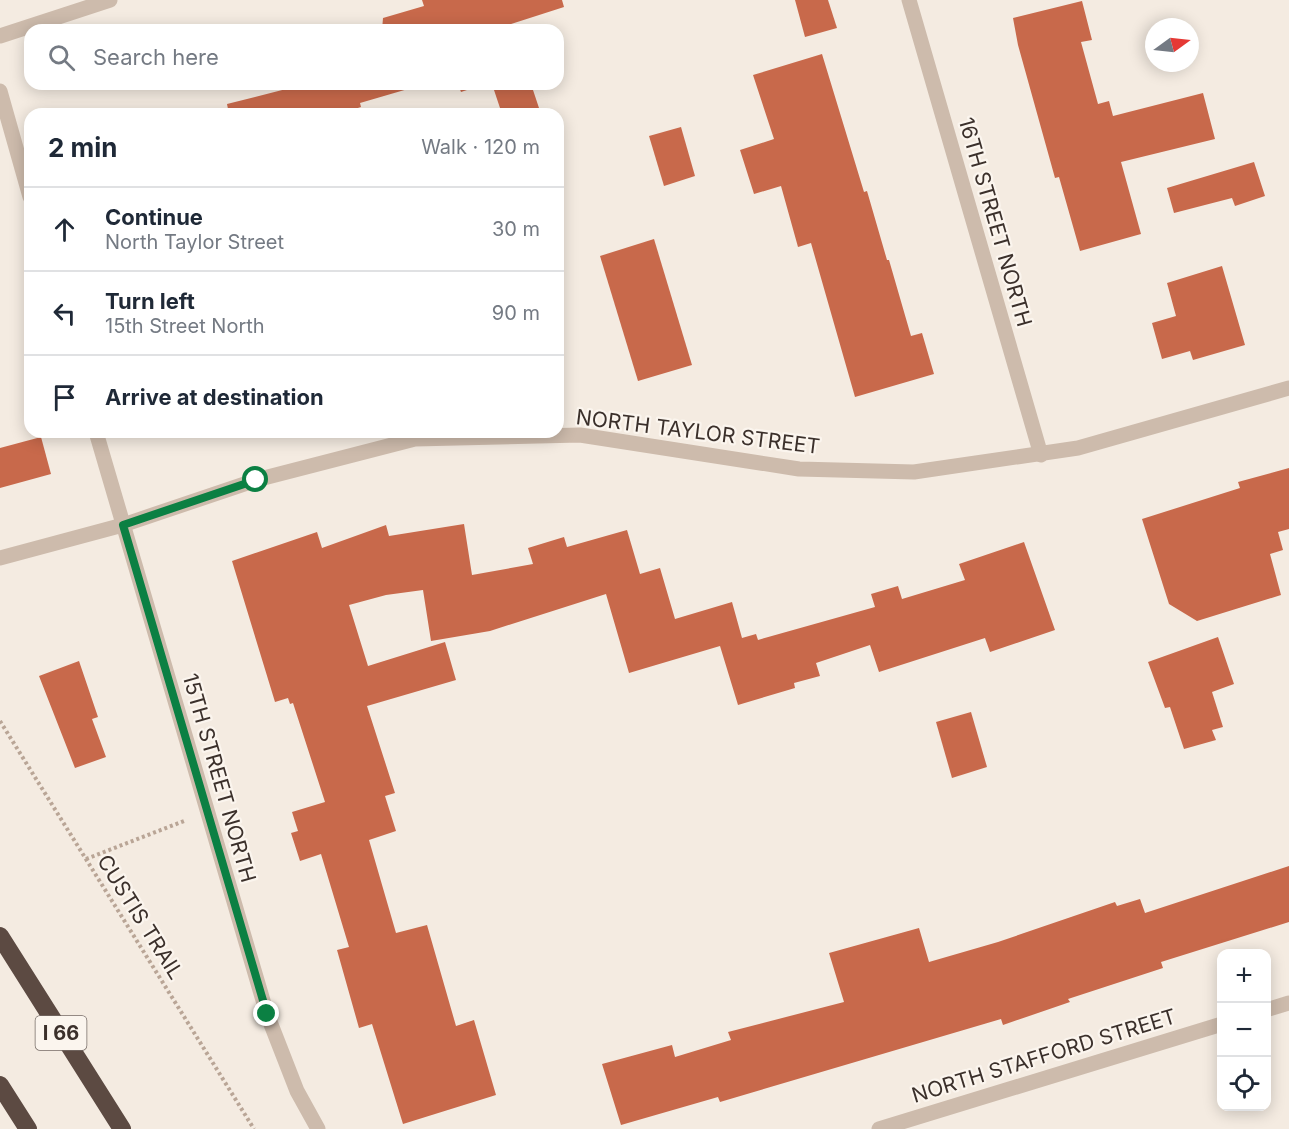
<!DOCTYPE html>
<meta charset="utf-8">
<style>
:root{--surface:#fff;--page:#f6f6f7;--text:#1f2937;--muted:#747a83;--line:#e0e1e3}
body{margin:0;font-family:Inter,sans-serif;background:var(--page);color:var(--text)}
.controls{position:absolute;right:18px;bottom:18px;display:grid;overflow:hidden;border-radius:12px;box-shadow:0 3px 15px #0003}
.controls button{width:54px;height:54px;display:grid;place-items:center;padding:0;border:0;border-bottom:2px solid var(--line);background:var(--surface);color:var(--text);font:30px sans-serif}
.compass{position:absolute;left:1145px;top:18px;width:54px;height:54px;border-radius:50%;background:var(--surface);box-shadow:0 3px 15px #0003;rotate:75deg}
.stop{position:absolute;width:18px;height:18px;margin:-14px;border:4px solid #0b8043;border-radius:50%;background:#fff}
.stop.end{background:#0b8043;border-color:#fff;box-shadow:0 2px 6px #0008}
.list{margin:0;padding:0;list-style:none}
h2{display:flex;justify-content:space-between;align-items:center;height:78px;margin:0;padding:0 24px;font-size:26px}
h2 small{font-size:20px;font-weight:400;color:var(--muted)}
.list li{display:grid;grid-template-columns:39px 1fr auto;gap:18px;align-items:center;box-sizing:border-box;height:84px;padding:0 24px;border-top:2px solid var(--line)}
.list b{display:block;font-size:22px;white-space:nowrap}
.list p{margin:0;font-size:20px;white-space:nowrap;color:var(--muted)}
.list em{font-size:20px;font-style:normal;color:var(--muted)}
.icon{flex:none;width:33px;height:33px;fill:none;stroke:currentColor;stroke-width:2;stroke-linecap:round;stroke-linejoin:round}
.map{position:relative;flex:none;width:1289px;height:1129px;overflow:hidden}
.search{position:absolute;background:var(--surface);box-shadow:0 3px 15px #0003;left:24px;top:24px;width:540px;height:66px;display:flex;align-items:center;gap:15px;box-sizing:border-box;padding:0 21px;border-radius:18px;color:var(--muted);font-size:22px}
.panel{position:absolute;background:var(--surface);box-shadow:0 3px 15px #0003;left:24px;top:108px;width:540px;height:330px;border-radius:18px}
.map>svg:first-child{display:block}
.building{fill:#c8694b}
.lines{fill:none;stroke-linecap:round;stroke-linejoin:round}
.path{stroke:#b9a596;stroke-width:4;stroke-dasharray:3 3;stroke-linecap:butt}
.minor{stroke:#cdbbac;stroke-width:15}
.highway{stroke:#5c4a42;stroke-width:18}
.route{stroke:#0b8043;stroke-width:8}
.labels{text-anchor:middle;stroke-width:4.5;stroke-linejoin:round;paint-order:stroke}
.shield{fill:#fbf5ee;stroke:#756b66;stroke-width:1.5}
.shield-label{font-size:20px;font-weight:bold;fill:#3b302b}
.street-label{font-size:21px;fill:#3b302b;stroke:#fbf5ee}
</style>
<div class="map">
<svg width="1289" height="1129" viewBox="0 0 1289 1129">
<rect width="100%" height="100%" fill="#f4ebe1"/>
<g class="building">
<path d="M422,0H562L564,7L492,30H382L383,18L424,6Z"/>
<path d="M795,0H828L837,28L805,37Z"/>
<path d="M1082,1L1092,40L1081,42L1098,104L1109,101L1113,116L1203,93L1215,139L1121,162L1141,234L1080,251L1059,177L1055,178L1018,45L1013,18Z"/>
<path d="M822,54L864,192L867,191L887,260H889L911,336L922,333L934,374L855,397L811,243L798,247L781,186L754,194L740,150L774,139L753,75Z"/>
<path d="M289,84H425L360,103L361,107L339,114H229L227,104L290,88Z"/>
<path d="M458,84H485L461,92Z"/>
<path d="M492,84H531L541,114H502Z"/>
<path d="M681,127L695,176L664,186L649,136Z"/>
<path d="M1254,162L1265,196L1235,206L1232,198L1174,213L1167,188Z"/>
<path d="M654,239L692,365L638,381L600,256Z"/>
<path d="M1222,266L1245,345L1193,360L1190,351L1162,359L1152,323L1176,316L1167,283Z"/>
<path d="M41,437L51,474L0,488V448Z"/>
<path d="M1289,468V529L1278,532L1283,550L1270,554L1281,595L1197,621L1169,604L1142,519L1240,488L1238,482Z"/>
<path d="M464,524L472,575L533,564L528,548L564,537L567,547L627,530L640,574L660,568L675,619L732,602L742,638L756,634L758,640L875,607L871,594L898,586L902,599L965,580L959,564L1024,542L1055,630L990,652L985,638L879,672L870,645L816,663L820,676L794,683L795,688L738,705L720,646L629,673L606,594L490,631L431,641L423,590L386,595L349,605L368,666L445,642L456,680L367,706L395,793L385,796L396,831L369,840L396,933L427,925L456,1026L474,1020L496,1095L403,1124L372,1024L359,1028L337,950L349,947L321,854L300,861L291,833L298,831L292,812L325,802L293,703L290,704L288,698L275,702L232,561L317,532L322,548L386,525L389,536Z"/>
<path d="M1218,637L1234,684L1212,692L1223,727L1212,730L1216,740L1184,749L1170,707L1165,708L1148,662Z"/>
<path d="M79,661L98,717L92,719L106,757L75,768L39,676Z"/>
<path d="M971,712L987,767L952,778L936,722Z"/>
<path d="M1289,866V922L1161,962L1163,968L1068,999L1070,1002L1003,1025L1001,1019L720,1102L718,1097L621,1125L602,1064L672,1045L675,1057L731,1040L728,1032L844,1002L829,953L919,928L929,962L998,942L1115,902L1117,906L1140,899L1145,913Z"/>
</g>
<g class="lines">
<g class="path">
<path d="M0,721L254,1129"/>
<path d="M86,859L184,821"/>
</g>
<g class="minor">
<path d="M909,0L1041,455"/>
<path d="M0,36L110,0"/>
<path d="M0,91L30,197"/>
<path d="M96,432L267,1014L297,1091L318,1129"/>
<path d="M0,558L123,525L256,480L415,439L580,435L799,469L914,472L1078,448L1289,388"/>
<path d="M1266,1010L1289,1003"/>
<path d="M879,1129L1222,1024"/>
</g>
<g class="highway">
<path d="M0,936L122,1129"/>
<path d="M0,1085L28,1129"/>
</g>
</g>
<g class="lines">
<path class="route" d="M256,480L123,525L267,1014"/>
</g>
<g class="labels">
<rect class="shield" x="35.5" y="1016" width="51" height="34" rx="4.5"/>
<g class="shield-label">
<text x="61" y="1040">I 66</text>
</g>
<g class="street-label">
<text transform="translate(995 222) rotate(74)" y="7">16TH STREET NORTH</text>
<text transform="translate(698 432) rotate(7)" y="7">NORTH TAYLOR STREET</text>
<text transform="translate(219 778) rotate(74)" y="7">15TH STREET NORTH</text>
<text transform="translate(140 917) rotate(58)" y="7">CUSTIS TRAIL</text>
<text transform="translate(1044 1056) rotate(-17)" y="7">NORTH STAFFORD STREET</text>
</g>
</g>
</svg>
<div class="controls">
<button>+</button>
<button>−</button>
<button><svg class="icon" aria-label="locate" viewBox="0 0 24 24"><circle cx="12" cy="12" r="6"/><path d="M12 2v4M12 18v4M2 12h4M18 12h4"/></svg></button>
</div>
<svg class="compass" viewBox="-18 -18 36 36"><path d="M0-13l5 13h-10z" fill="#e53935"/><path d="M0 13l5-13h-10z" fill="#747a83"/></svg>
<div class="stop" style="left:256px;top:480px"></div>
<div class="stop end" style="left:267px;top:1014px"></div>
<div class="search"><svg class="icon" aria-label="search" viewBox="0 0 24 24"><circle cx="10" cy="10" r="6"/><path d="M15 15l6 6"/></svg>Search here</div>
<section class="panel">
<h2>2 min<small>Walk · 120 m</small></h2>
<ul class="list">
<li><svg class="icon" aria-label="ahead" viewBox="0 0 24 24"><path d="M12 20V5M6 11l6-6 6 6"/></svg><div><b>Continue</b><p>North Taylor Street</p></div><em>30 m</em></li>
<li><svg class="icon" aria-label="left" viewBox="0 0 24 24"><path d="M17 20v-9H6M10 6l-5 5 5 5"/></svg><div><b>Turn left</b><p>15th Street North</p></div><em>90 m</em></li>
<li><svg class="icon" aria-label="arrive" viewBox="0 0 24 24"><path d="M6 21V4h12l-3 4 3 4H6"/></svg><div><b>Arrive at destination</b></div></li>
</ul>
</section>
</div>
